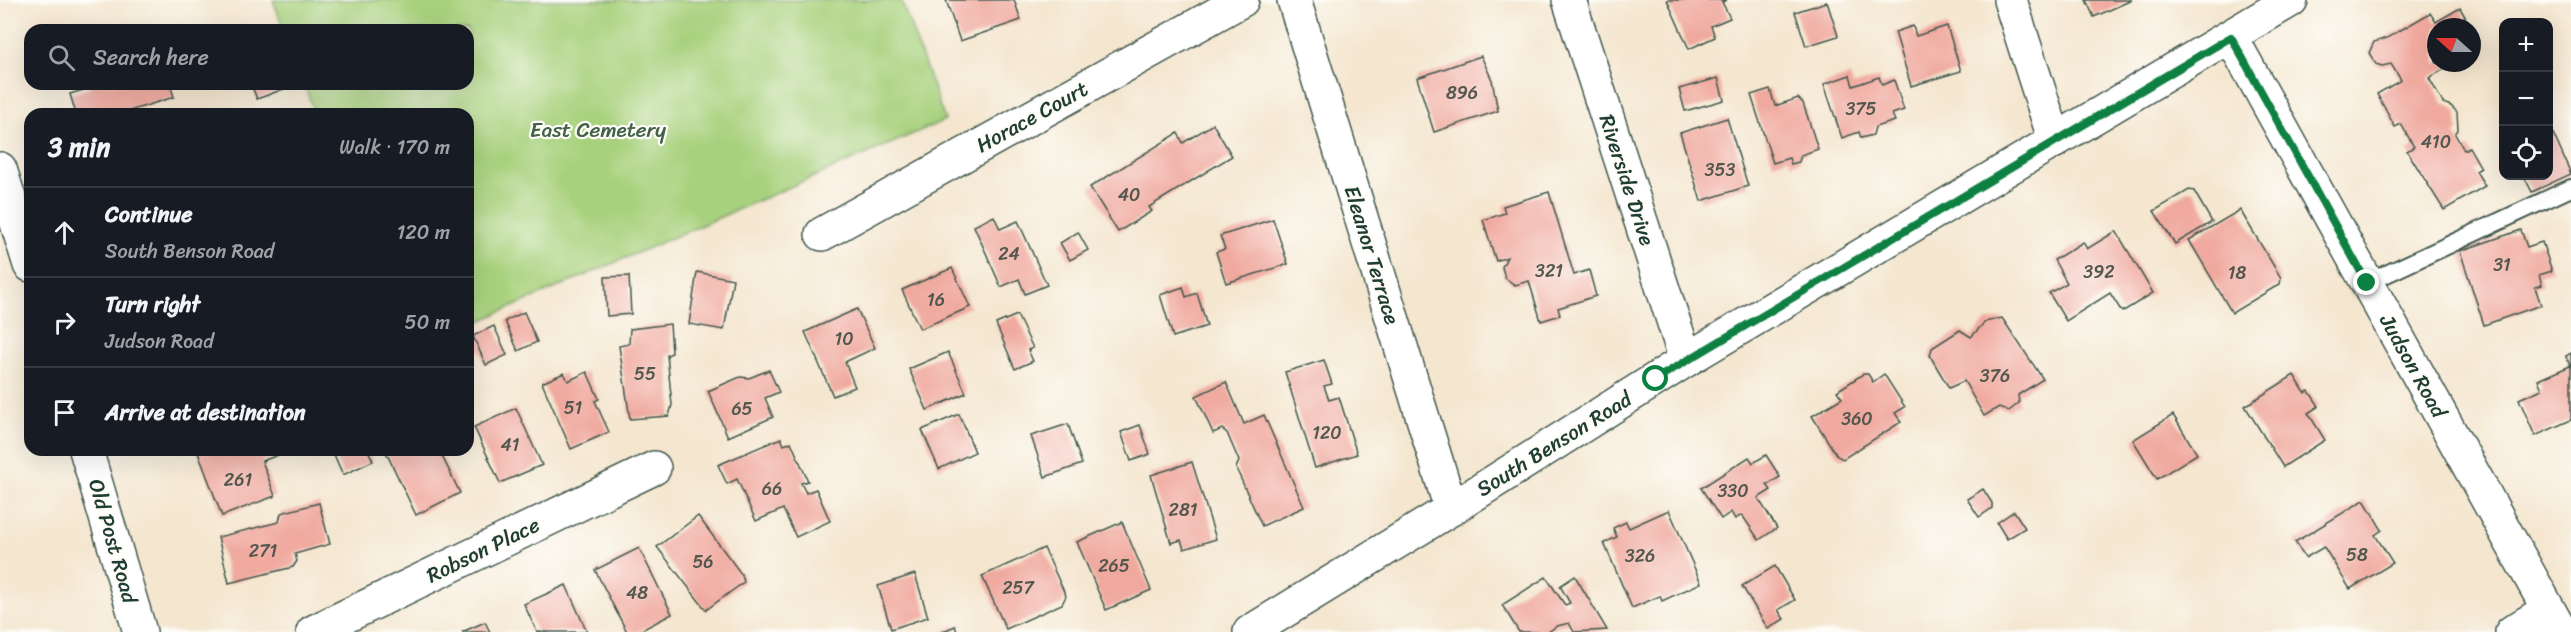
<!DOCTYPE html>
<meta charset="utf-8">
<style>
:root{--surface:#171b24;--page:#20242c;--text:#f1f3f6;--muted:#9ea1a6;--line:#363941}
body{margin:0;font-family:Sriracha,sans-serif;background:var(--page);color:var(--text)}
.controls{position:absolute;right:18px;top:18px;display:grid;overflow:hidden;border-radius:12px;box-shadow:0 6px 24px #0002}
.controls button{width:54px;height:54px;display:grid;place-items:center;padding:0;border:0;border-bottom:2px solid var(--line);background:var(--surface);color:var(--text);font:30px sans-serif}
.compass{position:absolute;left:2427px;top:18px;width:54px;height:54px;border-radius:50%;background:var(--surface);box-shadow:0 6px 24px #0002;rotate:291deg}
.stop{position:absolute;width:18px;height:18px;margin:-14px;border:4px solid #0b8043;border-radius:50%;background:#fff}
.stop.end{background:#0b8043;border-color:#fff;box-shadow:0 2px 6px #0008}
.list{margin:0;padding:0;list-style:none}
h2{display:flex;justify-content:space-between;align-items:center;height:78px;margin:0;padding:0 24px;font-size:26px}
h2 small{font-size:20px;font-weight:400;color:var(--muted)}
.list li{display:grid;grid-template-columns:39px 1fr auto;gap:18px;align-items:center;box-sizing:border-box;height:90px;padding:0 24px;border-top:2px solid var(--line)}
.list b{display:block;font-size:22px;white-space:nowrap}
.list p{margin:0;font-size:20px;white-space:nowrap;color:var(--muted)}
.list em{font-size:20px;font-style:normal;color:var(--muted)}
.icon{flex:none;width:33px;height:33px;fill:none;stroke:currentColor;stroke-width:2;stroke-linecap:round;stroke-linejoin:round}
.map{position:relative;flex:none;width:2571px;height:632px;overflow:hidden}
.search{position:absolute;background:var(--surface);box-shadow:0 6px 24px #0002;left:24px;top:24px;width:450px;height:66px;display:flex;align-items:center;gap:15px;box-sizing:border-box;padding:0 21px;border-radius:18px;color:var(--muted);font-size:22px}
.panel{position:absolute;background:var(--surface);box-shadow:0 6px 24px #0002;left:24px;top:108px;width:450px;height:348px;border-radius:18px}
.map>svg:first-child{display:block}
.green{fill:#a8d17d;stroke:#648758;stroke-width:1.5}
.building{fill:#f0a99f}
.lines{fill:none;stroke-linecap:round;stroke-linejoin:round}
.service-casing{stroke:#3f564b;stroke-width:20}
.minor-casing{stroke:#3f564b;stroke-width:36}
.tertiary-casing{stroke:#3f564b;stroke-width:36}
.service{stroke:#fff;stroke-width:16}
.minor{stroke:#fff;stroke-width:33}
.tertiary{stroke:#fff;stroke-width:33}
.route{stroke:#0b8043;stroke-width:8}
.labels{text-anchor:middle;stroke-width:4.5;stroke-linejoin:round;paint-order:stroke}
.number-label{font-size:18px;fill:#53584f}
.street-label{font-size:21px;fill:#1f3d34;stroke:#fdfcf7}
.park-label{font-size:21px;fill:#416246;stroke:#fdfcf7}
</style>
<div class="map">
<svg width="2571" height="632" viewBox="0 0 2571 632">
<rect width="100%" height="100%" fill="#fdfcf7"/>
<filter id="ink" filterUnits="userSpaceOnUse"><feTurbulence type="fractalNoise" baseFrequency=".0167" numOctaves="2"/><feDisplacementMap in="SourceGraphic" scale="12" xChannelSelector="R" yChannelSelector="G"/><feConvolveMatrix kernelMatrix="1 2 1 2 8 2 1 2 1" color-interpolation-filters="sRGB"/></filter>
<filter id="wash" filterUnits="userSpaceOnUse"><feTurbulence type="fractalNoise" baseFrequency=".008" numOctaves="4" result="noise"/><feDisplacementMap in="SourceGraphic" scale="24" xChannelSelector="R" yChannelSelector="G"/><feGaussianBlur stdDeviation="1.35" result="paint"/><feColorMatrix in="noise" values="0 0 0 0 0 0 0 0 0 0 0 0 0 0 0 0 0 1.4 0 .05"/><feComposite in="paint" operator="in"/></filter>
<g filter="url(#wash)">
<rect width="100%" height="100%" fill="#f4e6cf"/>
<path class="green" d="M273,0H901L945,120L468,326V114H315L304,84H468V30H284Z"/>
<g id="blocks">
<g class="building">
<path d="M946,0H1014L1021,20L960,41Z"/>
<path d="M1667,0H1727L1722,2L1730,18L1711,26L1715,37L1689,49Z"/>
<path d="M2086,0H2132L2094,17Z"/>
<path d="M1827,2L1838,36L1806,46L1795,12Z"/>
<path d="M2460,8L2471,27H2436V63H2455L2429,78L2443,103L2451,106L2457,112L2458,130L2455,134L2464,150L2469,147L2481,168L2476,171L2485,186L2444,210L2407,151L2414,147L2401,124L2395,127L2377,94L2401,80L2391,64L2382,66L2376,64L2369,53L2374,42L2387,38L2430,13L2436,22Z"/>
<path d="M1913,26L1916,36L1947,26L1961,71L1911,86L1895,32Z"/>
<path d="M2472,29L2479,41L2472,45Z"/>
<path d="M1481,56L1492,80L1498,111L1434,132L1417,78Z"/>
<path d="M1850,75L1853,86L1879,77L1882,85L1894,80L1904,110L1892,114L1895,121L1875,127L1873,135L1861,138L1859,132L1842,138L1824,84Z"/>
<path d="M1718,78L1724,100L1685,111L1679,89Z"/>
<path d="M89,84H170L174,97L120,114H76L70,94L90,88Z"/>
<path d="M251,84H288L289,87L257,99Z"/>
<path d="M1770,89L1775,106L1798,98L1803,103L1818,149L1801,155L1799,162L1791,164L1789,158L1773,163L1751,95Z"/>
<path d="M1727,118L1748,186L1701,201L1680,133Z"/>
<path d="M1213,124L1232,156L1149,207L1152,211L1118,232L1090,187L1178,133L1183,143Z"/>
<path d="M2552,131L2571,174L2532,192L2524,176H2548V133Z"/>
<path d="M2189,190L2194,191L2212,222L2175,244L2154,211Z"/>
<path d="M1549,192L1574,275L1589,270L1596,296L1558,308L1560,315L1541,321L1529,281L1515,285L1505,278L1502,267L1507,257L1496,261L1483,220L1505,213L1503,206Z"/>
<path d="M2240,210L2281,278L2280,284L2232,313L2189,240Z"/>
<path d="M994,216L1000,229L1018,221L1047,285L1025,294L1019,279L1001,287L974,226Z"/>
<path d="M1273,219L1288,264L1226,283L1216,252L1225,249L1220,236Z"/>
<path d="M2521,230L2527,247L2542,242L2552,271L2539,275L2542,285L2535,287L2541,305L2484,325L2460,251Z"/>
<path d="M2116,231L2153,293L2122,312L2110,293L2066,321L2049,293L2067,283L2054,260L2083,242L2087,249Z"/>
<path d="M1078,232L1088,250L1070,260L1060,243Z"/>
<path d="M952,268L970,307L920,329L902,290Z"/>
<path d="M697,272L733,279L724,330L689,324Z"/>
<path d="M629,276L631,314L607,316L605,277Z"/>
<path d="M1183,287L1186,297L1197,293L1207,326L1173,337L1160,295Z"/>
<path d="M857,309L875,348L845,362L855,387L833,396L805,332Z"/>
<path d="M524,312L537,342L518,351L505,321Z"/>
<path d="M1017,315L1033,348L1028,350L1033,361L1015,369L996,324Z"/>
<path d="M2002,318L2043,379L2018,395L2019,403L2009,411L1999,407L1984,416L1964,381L1949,388L1930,356L1932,348L1960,330L1971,337L1985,322Z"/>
<path d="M670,324L672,353L667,355L672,405L669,416L630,419L619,346L629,344L630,329Z"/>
<path d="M494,326L507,355L486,365L473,336Z"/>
<path d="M948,352L966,393L927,410L909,369Z"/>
<path d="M2571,353V420L2535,436L2519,399L2542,389L2538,380L2570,366L2566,356Z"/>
<path d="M1324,360L1332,384L1324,386L1329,400L1339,397L1357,454L1315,468L1285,372Z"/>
<path d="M769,370L779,392L765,398L773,417L728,437L708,391L740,377L749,378Z"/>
<path d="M587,372L599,399L595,401L609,432L571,449L542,383L564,373L568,381Z"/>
<path d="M1863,374H1868L1873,382L1884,374L1905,407L1895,413L1901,422L1843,459L1837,456L1812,416L1842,398L1837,391Z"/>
<path d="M2294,375L2305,393L2309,391L2319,406L2308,413L2325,440L2283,467L2245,406Z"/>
<path d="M1226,382L1244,424L1264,415L1304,507L1262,526L1236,468L1239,461L1227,433L1222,429L1213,433L1196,396Z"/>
<path d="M516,408L542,465L500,483L474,427Z"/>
<path d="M959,414L975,452L939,469L922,430Z"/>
<path d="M2173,415L2197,454L2157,479L2133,440Z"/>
<path d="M1068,424L1082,464L1045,477L1031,436Z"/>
<path d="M1140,425L1150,454L1131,461L1121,432Z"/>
<path d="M781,438L784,445L791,442L808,481L801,483L806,493L816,489L830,521L796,537L783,509L756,521L737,479L727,484L718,465Z"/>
<path d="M197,450H292L262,461L275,496L222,516Z"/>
<path d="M332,450H368L373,461L343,475Z"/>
<path d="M385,450H439L460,493L416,515Z"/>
<path d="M1766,455L1780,477L1767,485L1771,490L1758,498L1777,528L1759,540L1742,515L1735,519L1731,512L1721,519L1701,488L1749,457L1753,463Z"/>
<path d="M1192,462L1216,539L1184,549L1181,540L1171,543L1151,475Z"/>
<path d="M1983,489L1992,503V508L1979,517L1967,499Z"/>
<path d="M2364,500L2382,530L2375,535L2393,563L2350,589L2324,547L2305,558L2295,542Z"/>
<path d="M319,503L330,544L295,554L297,561L293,567L229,583L218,537L279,522L281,513Z"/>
<path d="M1669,510L1701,583L1662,601L1660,596L1632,608L1604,543L1617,537L1613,528L1626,522L1629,528Z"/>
<path d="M2014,511L2025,528L2007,539L1997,523Z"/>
<path d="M698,516L742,575L744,582L706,610L657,547Z"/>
<path d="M1122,522L1151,590L1106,610L1077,542Z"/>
<path d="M639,548L672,614L638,632H627L595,570Z"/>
<path d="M1044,548L1066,596L1062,604L1006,629L982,576Z"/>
<path d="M1775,566L1795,600L1778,610L1784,619L1768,629L1742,586Z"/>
<path d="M915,574L928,617L891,629L878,586Z"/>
<path d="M1575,576L1607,630L1574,632L1569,623L1557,626L1548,632H1519L1502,605L1546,577L1565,605L1570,603L1560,586Z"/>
<path d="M566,585L587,632H537L524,604Z"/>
<path d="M485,622L490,632H462Z"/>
<path d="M955,626L957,632H941Z"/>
</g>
</g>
</g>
<g filter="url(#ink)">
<use href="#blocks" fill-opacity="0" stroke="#3f564b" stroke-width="1.5"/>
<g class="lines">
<defs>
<path id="service" d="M2367,283L2571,188"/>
<g id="minor">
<path d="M1294,0L1451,509"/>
<path d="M1569,0L1686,360"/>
<path d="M2010,0L2055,141"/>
<path d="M2231,37L2561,632"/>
<path d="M822,234L1242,0"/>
<path d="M313,632L654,468"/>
<path d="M1250,632L1451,509L1686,360L2291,0"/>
<path d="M2512,632L2548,610"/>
</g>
<g id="tertiary">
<path d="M0,169L30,265"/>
<path d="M86,450L140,632"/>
</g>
</defs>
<use href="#service" class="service-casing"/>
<use href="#minor" class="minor-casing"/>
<use href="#tertiary" class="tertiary-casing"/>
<use href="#service" class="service"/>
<use href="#minor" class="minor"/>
<use href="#tertiary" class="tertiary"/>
</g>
</g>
<g class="lines" filter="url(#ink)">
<path class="route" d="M1656,379L2231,37L2367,283"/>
</g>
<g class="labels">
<g class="number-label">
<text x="1462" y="99">896</text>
<text x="1861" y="115">375</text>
<text x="2436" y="148">410</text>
<text x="1720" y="176">353</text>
<text x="1129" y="201">40</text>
<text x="1009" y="260">24</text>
<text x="2502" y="271">31</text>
<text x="1549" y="277">321</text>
<text x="2099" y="278">392</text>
<text x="2237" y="279">18</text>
<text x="936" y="306">16</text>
<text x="844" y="345">10</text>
<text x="645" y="380">55</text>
<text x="1995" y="382">376</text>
<text x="573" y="414">51</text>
<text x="742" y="415">65</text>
<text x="1857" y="425">360</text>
<text x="1327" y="439">120</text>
<text x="510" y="451">41</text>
<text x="238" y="486">261</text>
<text x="772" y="495">66</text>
<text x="1733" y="497">330</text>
<text x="1183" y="516">281</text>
<text x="263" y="557">271</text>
<text x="2357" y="561">58</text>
<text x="1640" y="562">326</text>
<text x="703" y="568">56</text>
<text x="1114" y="572">265</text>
<text x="1018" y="594">257</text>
<text x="637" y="599">48</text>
</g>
<g class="street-label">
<text transform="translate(1032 117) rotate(-29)" y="7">Horace Court</text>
<text transform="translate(1627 180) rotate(72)" y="7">Riverside Drive</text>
<text transform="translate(1372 255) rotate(73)" y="7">Eleanor Terrace</text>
<text transform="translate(2413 366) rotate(61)" y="7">Judson Road</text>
<text transform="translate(1554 444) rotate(-32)" y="7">South Benson Road</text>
<text transform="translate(113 541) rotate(74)" y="7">Old Post Road</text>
<text transform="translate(483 550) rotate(-26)" y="7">Robson Place</text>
</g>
<g class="park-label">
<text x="598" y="137">East Cemetery</text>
</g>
</g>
</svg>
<div class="controls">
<button>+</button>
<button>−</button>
<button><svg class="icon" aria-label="locate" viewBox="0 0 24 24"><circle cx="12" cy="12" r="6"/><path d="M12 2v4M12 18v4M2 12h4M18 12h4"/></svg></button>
</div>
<svg class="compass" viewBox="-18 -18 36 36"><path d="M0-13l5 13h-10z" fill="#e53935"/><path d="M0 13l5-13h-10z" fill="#9ea1a6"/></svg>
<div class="stop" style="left:1656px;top:379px"></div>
<div class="stop end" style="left:2367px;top:283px"></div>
<div class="search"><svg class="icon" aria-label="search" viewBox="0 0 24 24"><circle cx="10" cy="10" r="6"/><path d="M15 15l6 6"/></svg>Search here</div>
<section class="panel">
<h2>3 min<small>Walk · 170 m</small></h2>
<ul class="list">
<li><svg class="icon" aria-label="ahead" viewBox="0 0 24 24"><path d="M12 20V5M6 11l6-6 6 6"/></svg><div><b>Continue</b><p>South Benson Road</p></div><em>120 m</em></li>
<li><svg class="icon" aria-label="right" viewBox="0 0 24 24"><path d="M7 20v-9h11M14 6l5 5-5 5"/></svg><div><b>Turn right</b><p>Judson Road</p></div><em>50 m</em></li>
<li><svg class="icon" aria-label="arrive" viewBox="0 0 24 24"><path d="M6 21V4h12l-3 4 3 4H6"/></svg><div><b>Arrive at destination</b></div></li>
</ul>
</section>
</div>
